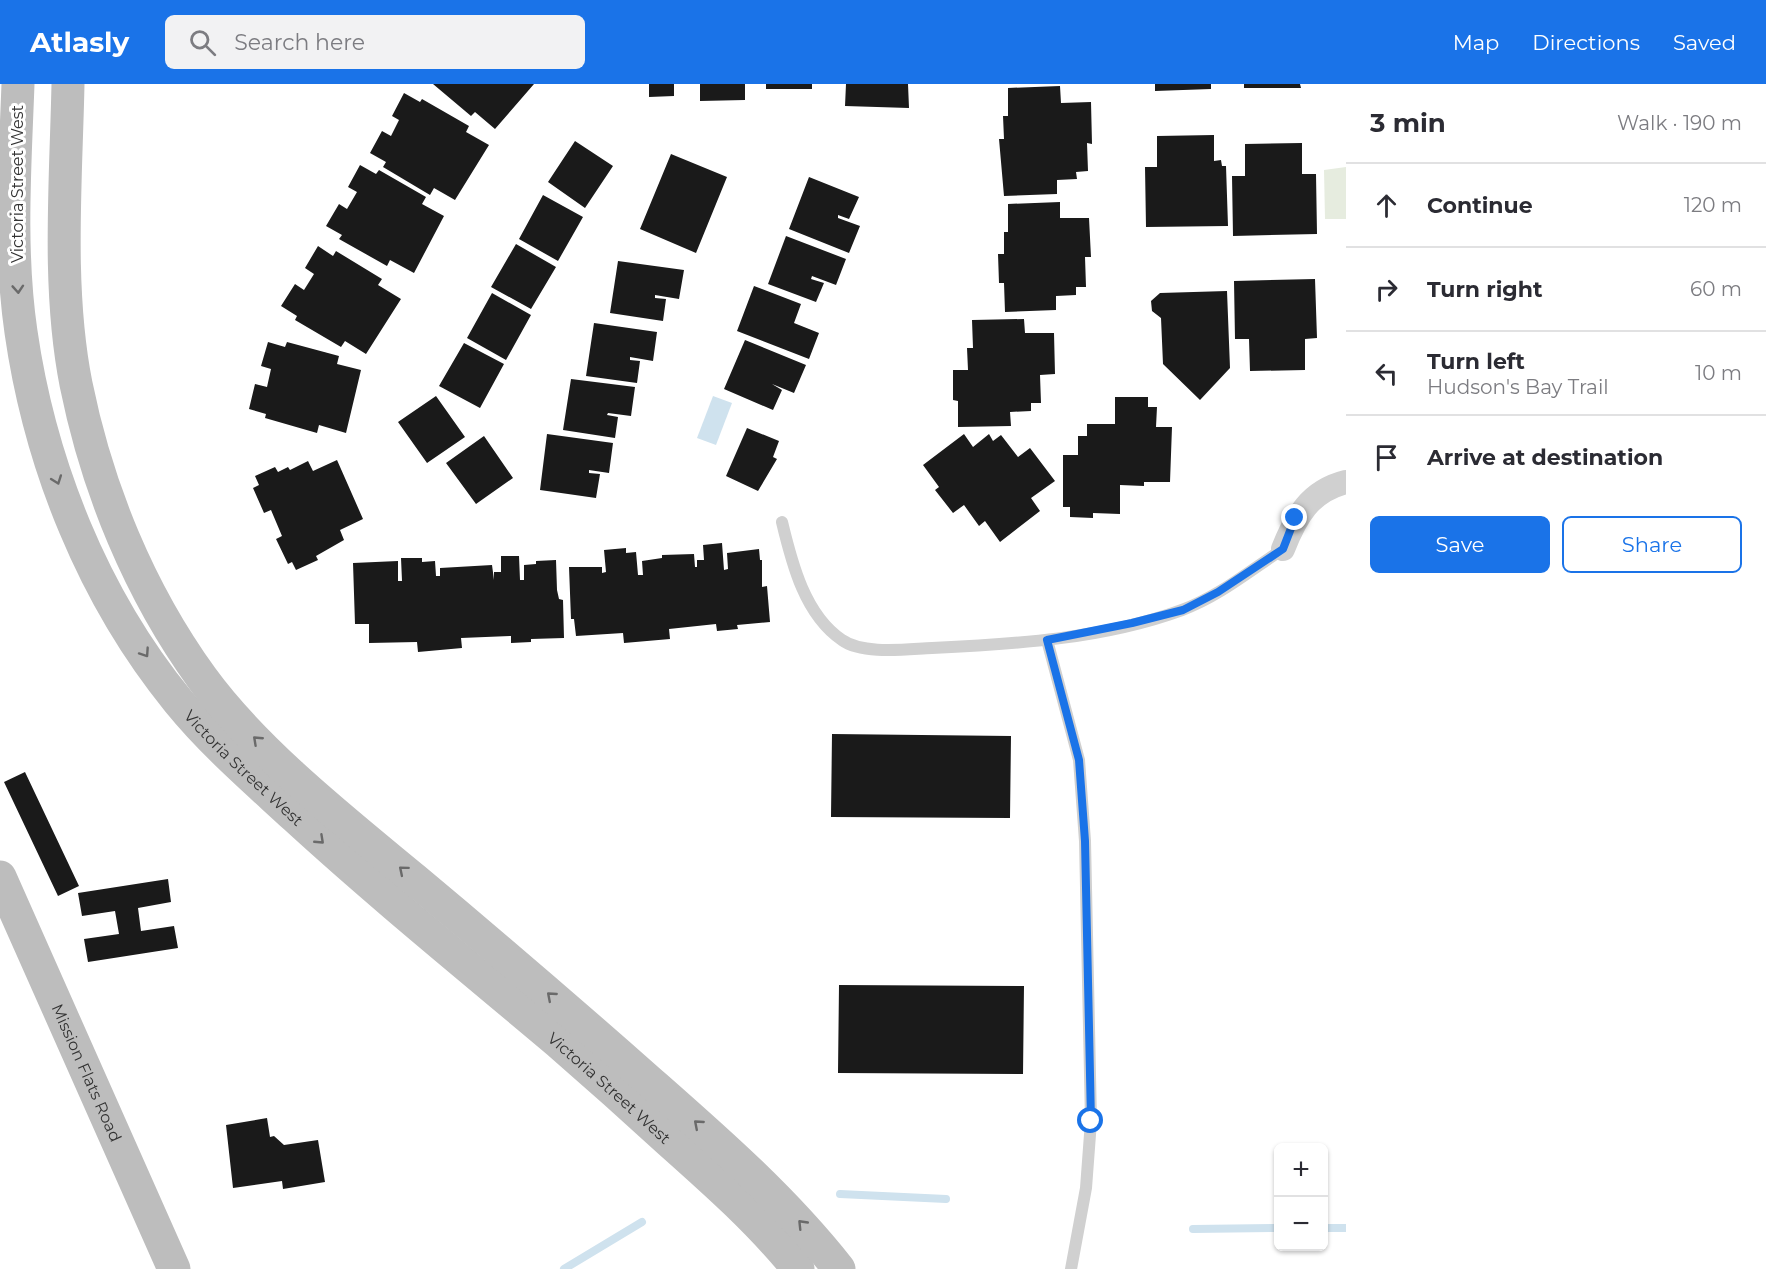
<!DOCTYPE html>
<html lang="en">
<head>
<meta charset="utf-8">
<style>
  body { margin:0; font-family:Montserrat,sans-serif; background:#f2f2f3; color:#2b2b33 }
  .controls { position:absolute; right:18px; bottom:18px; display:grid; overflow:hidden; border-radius:9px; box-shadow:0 2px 4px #0004 }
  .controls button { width:54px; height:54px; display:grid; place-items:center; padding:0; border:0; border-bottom:2px solid #e1e1e2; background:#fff; color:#2b2b33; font:30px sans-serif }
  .stop { position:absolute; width:18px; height:18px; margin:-14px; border:4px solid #1a73e8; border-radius:50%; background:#fff }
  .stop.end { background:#1a73e8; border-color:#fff; box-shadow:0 2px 6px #0008 }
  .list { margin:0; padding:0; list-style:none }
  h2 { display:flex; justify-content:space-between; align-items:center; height:78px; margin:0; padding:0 24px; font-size:26px }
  h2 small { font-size:20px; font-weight:400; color:#7c7c81 }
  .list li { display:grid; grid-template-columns:39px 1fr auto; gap:18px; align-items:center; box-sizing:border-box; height:84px; padding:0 24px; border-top:2px solid #e1e1e2 }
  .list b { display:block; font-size:22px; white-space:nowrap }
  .list p { margin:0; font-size:20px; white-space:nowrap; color:#7c7c81 }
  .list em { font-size:20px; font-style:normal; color:#7c7c81 }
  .actions { display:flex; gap:12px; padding:18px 24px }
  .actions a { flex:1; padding:14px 0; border:2px solid #1a73e8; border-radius:9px; text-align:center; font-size:21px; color:#1a73e8 }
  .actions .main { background:#1a73e8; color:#fff }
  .icon { flex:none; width:33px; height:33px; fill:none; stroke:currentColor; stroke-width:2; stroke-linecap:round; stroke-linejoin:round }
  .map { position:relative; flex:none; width:1346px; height:1185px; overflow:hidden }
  header { display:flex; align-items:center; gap:36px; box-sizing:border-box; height:84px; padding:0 30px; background:#1a73e8; color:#fff }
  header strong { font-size:28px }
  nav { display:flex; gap:33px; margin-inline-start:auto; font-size:21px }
  .search { width:420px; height:54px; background:#f2f2f3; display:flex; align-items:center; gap:15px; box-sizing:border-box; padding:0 21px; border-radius:9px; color:#7c7c81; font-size:22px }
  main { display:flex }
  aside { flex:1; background:#fff }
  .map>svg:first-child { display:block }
  .green { fill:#e6ecdf }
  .water { fill:#cfe2ee }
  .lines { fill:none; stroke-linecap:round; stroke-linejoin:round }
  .stream { stroke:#cfe2ee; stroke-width:8 }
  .building { fill:#1a1a1a }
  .lane { stroke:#d0d0d0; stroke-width:12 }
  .street { stroke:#d0d0d0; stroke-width:24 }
  .secondary { stroke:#bdbdbd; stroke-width:33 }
  .oneway { stroke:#6a6a6a }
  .route { stroke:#1a73e8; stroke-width:8 }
  .labels { text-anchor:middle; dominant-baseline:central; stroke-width:6; stroke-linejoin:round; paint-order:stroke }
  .street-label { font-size:16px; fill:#333; stroke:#fff }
</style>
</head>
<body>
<header>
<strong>Atlasly</strong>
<div class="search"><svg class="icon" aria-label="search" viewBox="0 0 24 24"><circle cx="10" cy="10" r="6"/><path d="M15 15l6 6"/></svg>Search here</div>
<nav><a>Map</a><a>Directions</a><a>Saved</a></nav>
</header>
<main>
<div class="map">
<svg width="1346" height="1185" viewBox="0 0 1346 1185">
  <rect width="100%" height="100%" fill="#fff"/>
  <path class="green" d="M1346 83V135H1325L1324 86Z"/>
  <path class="water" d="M713 312 732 319 716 361 697 354Z"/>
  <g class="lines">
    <path class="stream" d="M840 1110 946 1115
      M1324 1144H1346
      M1193 1145 1278 1144
      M564 1185 642 1138"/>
  </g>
  <path class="building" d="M433 0H534L495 45 475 28 471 32Z
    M649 0H674V12L649 13Z
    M700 0H745V16L700 17Z
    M766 0H812V5H766Z
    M846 0H908L909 24 845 22Z
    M1155 0H1211V5L1155 7Z
    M1244 0H1300L1301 4H1244Z
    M1060 2 1061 19 1091 18 1092 60 1087 59 1088 87 1076 88 1077 95 1057 96V110L1004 112 999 55H1004L1003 32H1008V4Z
    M404 9 420 18 422 15 469 42 466 48 489 61 455 116 434 104 430 111 383 83 386 78 370 69 382 47 391 52 399 36 392 32Z
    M1214 51V77L1221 76 1222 82H1226L1228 142 1146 143 1145 83H1157V52Z
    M575 57 613 82 585 124 548 98Z
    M1302 59V90H1316L1317 150 1233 152 1232 92H1245V60Z
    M671 70 727 93 696 169 640 145Z
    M360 81 376 90 379 86 426 113 422 120 444 132 414 189 390 176 387 182 339 155 342 151 326 142 339 120 347 125 357 108 348 103Z
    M809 93 859 113 849 135 838 131V134L860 142 849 169 789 145Z
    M543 111 583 133 558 177 519 155Z
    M1060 118V134H1089L1091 173H1085L1086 203H1076V211L1056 212V226L1005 228 1004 199H999L998 170H1004V148H1008V120Z
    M786 152 846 175 836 201 812 192 811 195 824 199 816 218 768 200Z
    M516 160 556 183 531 225 491 203Z
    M318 162 333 172 336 167 382 195 378 201 401 215 366 270 345 257 341 263 295 236 297 232 281 222 295 200 304 206 314 190 305 184Z
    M618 177 684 186 679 215 655 211V214L666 215 663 237 610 229Z
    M1315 195 1317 254 1305 255V286L1250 287 1249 255H1235L1234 197Z
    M754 202 801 220 794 239 819 249 809 275 737 247Z
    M1227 207 1230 284 1200 316 1163 280 1161 234 1152 227 1151 217 1160 209Z
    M492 209 531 231 506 276 467 254Z
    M1024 235 1025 249H1054L1055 290 1040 291 1041 319H1031V327L1010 328 1011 342 958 343V317L953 316V286H968L967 264H973L972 236Z
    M594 239 657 248 653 277 630 273V276L640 277 637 299 586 292Z
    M745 256 806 281 794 309 772 300 782 306 773 326 724 305Z
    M268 258 285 263 287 258 339 272 337 280 361 286 346 349 319 341 317 349 265 334 266 330 249 325 255 300 267 303 271 285 261 282Z
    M464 259 504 280 480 324 439 302Z
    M571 295 635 303 631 332 608 329 607 331 618 333 615 354 563 346Z
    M436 312 465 353 427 379 398 338Z
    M1115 313H1148V323H1157L1156 343H1172L1170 398H1144V402L1120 401V430L1093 429V434L1070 433V423H1063V371H1078V352H1087V340H1115Z
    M747 344 779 357 773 373 777 375 758 407 726 392Z
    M547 350 613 359 609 389 589 386V389L600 390 596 414 540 406Z
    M964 350 973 363 989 350 993 357 1001 351 1018 373 1030 364 1055 397 1031 414 1040 427 1000 458 985 437 979 442 964 421 953 429 935 406 939 403 923 381Z
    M484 352 513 394 476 420 446 379Z
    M337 376 363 435 340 446 344 456 316 472 318 476 296 486 292 478 288 480 276 455 282 452 271 426 264 429 253 404 259 401 255 392 275 383 278 388 288 383 290 386 308 377 313 387Z
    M722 459 724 486 728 485 727 469 759 465 760 476H762V503L767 502 770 538 737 541 738 545 717 547 716 540 669 545 670 555 624 559 623 549 576 552 574 535H571L569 483H602V489L606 488 604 466 626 464V469L636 468 638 491H643L642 477 662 474V471L694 470 695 483H697V476H704L703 461Z
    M501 472H519L520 496H524V481L536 480V477L556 476 557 506 559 515 563 516 564 554 531 555V558L511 559V552L461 554 462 564 418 568 417 558 369 559V540H355L353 479 398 477V497H402L401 474H422V478L435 477 436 492H440V484L492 481 494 496V488H501Z
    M832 650 1011 652 1010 734 831 733Z
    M25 688 79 802 58 812 4 698Z
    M168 795 171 818 138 824 141 847 174 842 178 864 88 878 84 855 119 850 115 827 82 832 78 809Z
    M839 901 1024 902 1023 990 838 989Z
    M267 1034 270 1053 274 1052 284 1061 318 1056 325 1098 283 1105 282 1097 233 1104 226 1041Z"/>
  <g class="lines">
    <path class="lane" d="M782 438C792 480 805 531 842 556 863 571 907 565 932 564 1015 560 1103 555 1182 526 1218 513 1251 486 1283 465
      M1047 556 1079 676 1085 757 1091 1037 1086 1104 1071 1185"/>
    <path class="street" d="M1283 465C1296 432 1310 407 1346 398"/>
    <g class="secondary">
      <path id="s1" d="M18 0C15 82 9 166 21 248 40 380 93 513 178 617 213 660 255 696 295 733 380 811 470 884 558 958 596 991 633 1024 670 1058 715 1098 760 1138 798 1185"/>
      <path d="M68 0C66 97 57 204 76 300 97 404 139 507 202 594 255 667 344 737 414 795 493 861 571 928 648 996 715 1055 783 1114 839 1185"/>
      <path id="s2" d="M0 793 174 1185"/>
    </g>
  </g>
  <defs><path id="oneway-chevron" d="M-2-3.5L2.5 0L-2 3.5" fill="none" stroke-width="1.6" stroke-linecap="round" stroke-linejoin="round" transform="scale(1.5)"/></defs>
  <g class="oneway">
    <use href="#oneway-chevron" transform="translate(18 205) rotate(86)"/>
    <use href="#oneway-chevron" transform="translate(57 396) rotate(70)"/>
    <use href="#oneway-chevron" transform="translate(145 569) rotate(56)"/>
    <use href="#oneway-chevron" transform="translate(257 656) rotate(-137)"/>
    <use href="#oneway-chevron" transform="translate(320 756) rotate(43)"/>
    <use href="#oneway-chevron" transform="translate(403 786) rotate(-140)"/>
    <use href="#oneway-chevron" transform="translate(551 912) rotate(-139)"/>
    <use href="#oneway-chevron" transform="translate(698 1040) rotate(-139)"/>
    <use href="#oneway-chevron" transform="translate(802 1140) rotate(-134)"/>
  </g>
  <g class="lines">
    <path class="route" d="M1091 1037 1085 757 1079 676 1047 556 1132 539 1183 526 1218 508 1283 465 1295 434"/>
  </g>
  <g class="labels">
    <g class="street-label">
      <text transform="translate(17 100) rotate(-90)">Victoria Street West</text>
      <text stroke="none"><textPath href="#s1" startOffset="748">Victoria Street West</textPath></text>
      <text stroke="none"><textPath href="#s2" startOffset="214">Mission Flats Road</textPath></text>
      <text stroke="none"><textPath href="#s1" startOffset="1234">Victoria Street West</textPath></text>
    </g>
  </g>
</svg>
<div class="controls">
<button>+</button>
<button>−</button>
</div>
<div class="stop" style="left:1091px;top:1037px"></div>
<div class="stop end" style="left:1295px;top:434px"></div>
</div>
<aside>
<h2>3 min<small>Walk · 190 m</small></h2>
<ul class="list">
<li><svg class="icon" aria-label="ahead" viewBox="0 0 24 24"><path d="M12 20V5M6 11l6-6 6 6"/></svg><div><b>Continue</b></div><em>120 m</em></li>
<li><svg class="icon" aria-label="right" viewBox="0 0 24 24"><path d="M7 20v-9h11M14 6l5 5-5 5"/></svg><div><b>Turn right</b></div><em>60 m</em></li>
<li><svg class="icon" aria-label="left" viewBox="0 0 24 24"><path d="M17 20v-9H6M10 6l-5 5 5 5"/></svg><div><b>Turn left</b><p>Hudson's Bay Trail</p></div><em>10 m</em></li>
<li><svg class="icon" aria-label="arrive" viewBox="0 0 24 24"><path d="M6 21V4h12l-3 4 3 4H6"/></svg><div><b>Arrive at destination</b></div></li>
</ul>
<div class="actions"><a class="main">Save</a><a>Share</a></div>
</aside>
</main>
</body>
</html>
